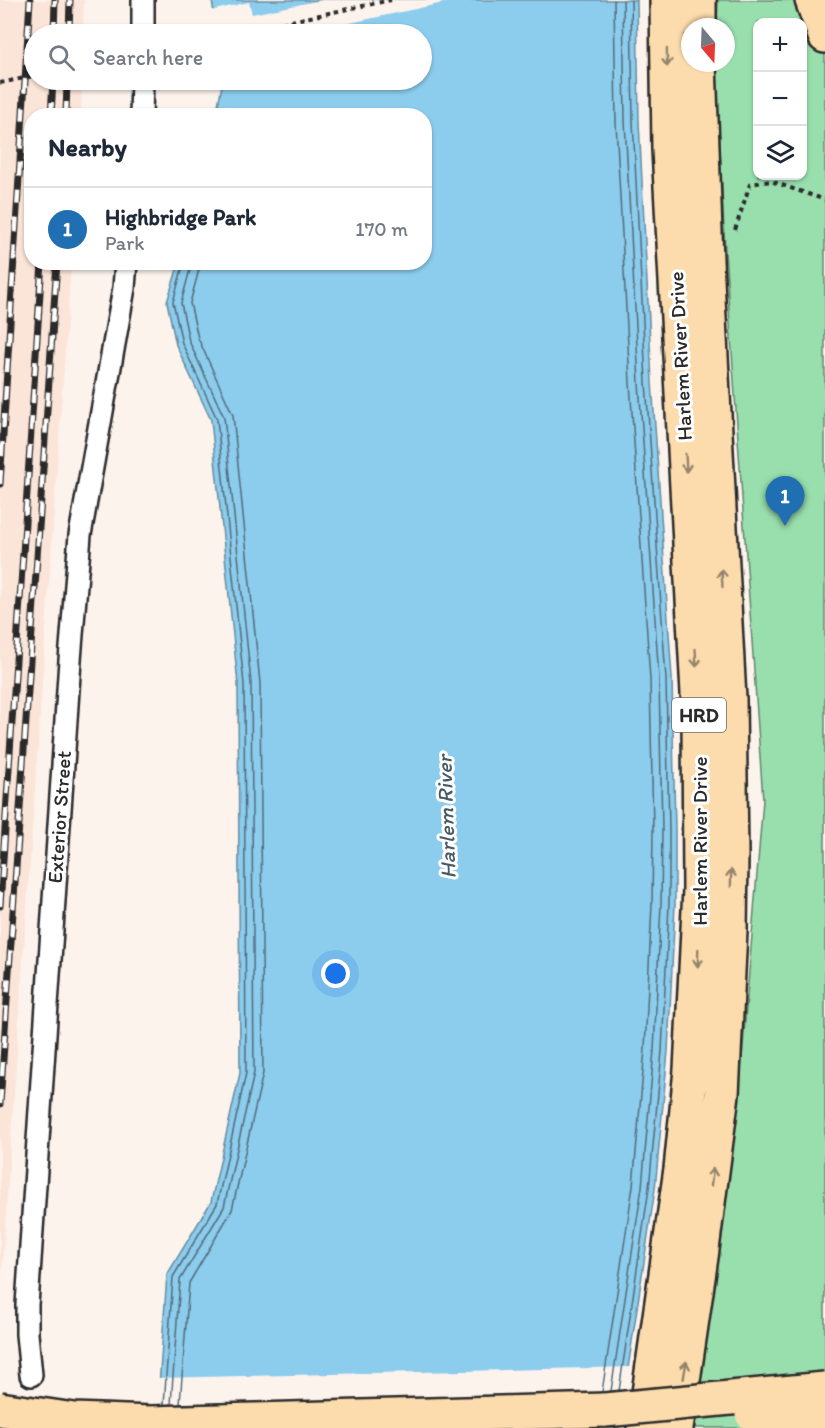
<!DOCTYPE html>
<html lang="en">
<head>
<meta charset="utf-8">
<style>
  body { margin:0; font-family:Itim,sans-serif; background:#f2f2f3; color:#1f2937 }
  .controls { position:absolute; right:18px; top:18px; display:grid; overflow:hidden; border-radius:12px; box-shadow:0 2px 4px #0004 }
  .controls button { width:54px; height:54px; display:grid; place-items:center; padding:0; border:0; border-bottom:2px solid #e0e1e3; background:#fff; color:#1f2937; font:30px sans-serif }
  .compass { position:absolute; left:681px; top:18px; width:54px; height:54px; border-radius:50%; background:#fff; box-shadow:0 2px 4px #0004; rotate:161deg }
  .you { position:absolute; left:336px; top:974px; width:21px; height:21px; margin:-15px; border:4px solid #fff; border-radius:50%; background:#1a73e8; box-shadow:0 0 0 9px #1a73e833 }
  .badge { display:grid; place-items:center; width:39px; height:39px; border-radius:50%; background:#1f6fb2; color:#fff; font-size:20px; font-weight:700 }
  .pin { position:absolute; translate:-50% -50px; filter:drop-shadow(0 2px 3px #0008) }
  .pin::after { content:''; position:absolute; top:32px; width:21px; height:18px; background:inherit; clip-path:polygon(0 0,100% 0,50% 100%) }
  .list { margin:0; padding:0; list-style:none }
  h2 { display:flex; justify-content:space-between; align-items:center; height:78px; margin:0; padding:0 24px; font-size:26px }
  h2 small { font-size:20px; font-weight:400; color:#747a83 }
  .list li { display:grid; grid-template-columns:39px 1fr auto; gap:18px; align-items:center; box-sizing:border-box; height:84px; padding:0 24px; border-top:2px solid #e0e1e3 }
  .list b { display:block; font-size:22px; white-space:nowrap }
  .list p { margin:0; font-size:20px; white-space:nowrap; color:#747a83 }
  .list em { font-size:20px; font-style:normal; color:#747a83 }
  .icon { flex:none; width:33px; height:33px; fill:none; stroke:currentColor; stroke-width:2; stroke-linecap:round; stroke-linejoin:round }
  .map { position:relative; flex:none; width:825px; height:1428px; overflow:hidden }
  .search { position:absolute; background:#fff; box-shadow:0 2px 4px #0004; left:24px; top:24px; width:408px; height:66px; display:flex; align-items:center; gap:15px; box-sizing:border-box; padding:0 21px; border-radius:33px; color:#747a83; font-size:22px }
  .panel { position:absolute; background:#fff; box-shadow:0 2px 4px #0004; left:24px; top:108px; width:408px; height:162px; border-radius:24px }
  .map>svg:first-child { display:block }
  .built { fill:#fbe4d8 }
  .green { fill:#98dfad; stroke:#62856c; stroke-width:1.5; fill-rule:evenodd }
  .water { fill:#8ccced; stroke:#658c9f; stroke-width:1.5 }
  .pier { fill:#fdf3ed }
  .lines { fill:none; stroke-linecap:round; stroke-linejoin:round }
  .shore { stroke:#526b79; stroke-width:1.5 }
  .minor-casing { stroke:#2b2b2b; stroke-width:26 }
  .motorway-casing { stroke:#2b2b2b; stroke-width:38 }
  .path { stroke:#2b2b2b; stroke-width:4; stroke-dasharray:4.5 4.5; stroke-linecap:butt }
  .minor { stroke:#fff; stroke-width:21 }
  .motorway { stroke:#fcdcac; stroke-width:33 }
  .rail-casing { stroke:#2b2b2b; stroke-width:7 }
  .rail { stroke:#fff; stroke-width:4.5; stroke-dasharray:14; stroke-linecap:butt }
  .motorway-bridge-casing { stroke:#2b2b2b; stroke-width:38; stroke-linecap:butt }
  .path-bridge { stroke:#2b2b2b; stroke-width:4; stroke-dasharray:4.5 4.5; stroke-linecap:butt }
  .motorway-bridge { stroke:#fcdcac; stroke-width:33 }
  .oneway { stroke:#94846c }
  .labels { text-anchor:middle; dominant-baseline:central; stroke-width:6; stroke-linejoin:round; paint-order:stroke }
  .shield { fill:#fff; stroke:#6b6b6b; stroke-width:1.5 }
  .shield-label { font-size:20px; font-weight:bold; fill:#2b2b2b }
  .street-label { font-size:21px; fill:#2b2b2b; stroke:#fff }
  .water-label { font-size:22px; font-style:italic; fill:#485b65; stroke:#fff }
</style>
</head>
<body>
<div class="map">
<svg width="825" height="1428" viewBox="0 0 825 1428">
  <rect width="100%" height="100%" fill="#fdf3ed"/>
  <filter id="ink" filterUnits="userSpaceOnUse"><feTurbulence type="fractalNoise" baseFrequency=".0167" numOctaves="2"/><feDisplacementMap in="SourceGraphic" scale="12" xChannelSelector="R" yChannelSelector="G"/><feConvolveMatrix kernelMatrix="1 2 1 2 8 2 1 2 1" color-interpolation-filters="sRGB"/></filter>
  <g filter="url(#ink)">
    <path class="built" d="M0 0H84L83 34H34V80H82L81 115 32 116V262L71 263 0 1298Z"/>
    <path class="green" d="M718 0H825V1428H695L739 1095 763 800 725 251 716 65V63H726V27H717ZM758 22H802V176H758Z"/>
    <path class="water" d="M212 0H637L639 121 652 382 672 678 675 830V905L668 1051 655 1189 619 1428H156L167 1275 211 1202 240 1073 238 684 211 420 176 345 167 302 179 263 424 262V116L216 115 223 80H422V34H217Z"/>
    <path class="pier" d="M322 0H457L299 34H214L210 11 249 2 252 14Z
      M632 1367 622 1428H153L157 1378Z"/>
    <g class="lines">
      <path class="shore" d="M611 1391 642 1187 654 1050 661 904 662 830 659 679 639 383 625 121 623 0
        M619 1391 649 1188 662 1051 669 904V830L666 679 646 382 633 121 631 0
        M602 1392 633 1186 645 1049 652 904 653 830 650 679 630 383 616 122 614 0
        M171 1404 180 1280 224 1207 254 1073 251 683 224 417 189 341 181 303 192 262
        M180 1404 189 1283 232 1210 263 1073 260 683 233 415 198 338 190 303 201 262
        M164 1405 173 1277 217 1204 246 1073 244 684 217 419 182 343 173 302 184 262"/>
      <g class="minor-casing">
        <path id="minor" d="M143 34V0
          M141 116 142 80
          M31 1375 27 1334V1305L70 660 80 535 124 288 126 262"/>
      </g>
      <g class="motorway-casing">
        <path id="motorway" d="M812 0 825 36
          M699 27V0
          M151 1423 605 1410
          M644 1428 681 1169 691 1070 700 889 699 712 669 149 667 0
          M676 1428 701 1257 722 1094 730 931 731 855 729 699 706 261 699 63"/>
      </g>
      <path class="path" d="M229 34 391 0
        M735 230 750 184 771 181 825 200"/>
      <use href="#minor" class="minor"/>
      <use href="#motorway" class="motorway"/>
      <g class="rail-casing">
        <path id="rail" d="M54 34 55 0
          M69 34 70 0
          M51 116 53 80
          M66 116 67 80
          M0 484 30 0
          M0 906 42 262
          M0 1104 57 262"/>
      </g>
      <use href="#rail" class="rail"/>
      <g class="motorway-bridge-casing">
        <path id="motorway-bridge" d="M0 1409 74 1420 151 1423
          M605 1410 825 1389
          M752 1414 825 1416"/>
      </g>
      <path class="path-bridge" d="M0 83 34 76"/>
      <use href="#motorway-bridge" class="motorway-bridge"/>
    </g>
    <defs><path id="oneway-shaft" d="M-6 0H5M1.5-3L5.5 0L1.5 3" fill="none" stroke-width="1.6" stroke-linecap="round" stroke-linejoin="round" transform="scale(1.5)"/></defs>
    <g class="oneway">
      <use href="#oneway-shaft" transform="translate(667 58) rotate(89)"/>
      <use href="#oneway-shaft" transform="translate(686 463) rotate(87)"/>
      <use href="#oneway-shaft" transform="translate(722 578) rotate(-93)"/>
      <use href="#oneway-shaft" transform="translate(696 658) rotate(87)"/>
      <use href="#oneway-shaft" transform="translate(731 878) rotate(-89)"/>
      <use href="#oneway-shaft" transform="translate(698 958) rotate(92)"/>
      <use href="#oneway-shaft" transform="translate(712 1177) rotate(-83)"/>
      <use href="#oneway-shaft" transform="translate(685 1370) rotate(-81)"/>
    </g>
  </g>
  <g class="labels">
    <rect class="shield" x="672" y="698" width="54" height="34" rx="4.5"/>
    <g class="shield-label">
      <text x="699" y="715">HRD</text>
    </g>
    <g class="street-label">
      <text transform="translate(680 356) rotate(-93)">Harlem River Drive</text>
      <text transform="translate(59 817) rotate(-86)">Exterior Street</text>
      <text transform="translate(699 841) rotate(-90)">Harlem River Drive</text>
    </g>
    <g class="water-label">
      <text transform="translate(446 817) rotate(-92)">Harlem River</text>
    </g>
  </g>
</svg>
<div class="controls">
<button>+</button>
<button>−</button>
<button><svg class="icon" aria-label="layers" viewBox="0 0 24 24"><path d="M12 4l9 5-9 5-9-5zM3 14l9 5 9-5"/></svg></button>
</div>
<svg class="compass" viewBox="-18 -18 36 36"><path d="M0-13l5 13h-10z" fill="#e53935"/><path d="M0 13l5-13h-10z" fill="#747a83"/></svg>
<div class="you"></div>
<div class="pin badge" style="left:785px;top:526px">1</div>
<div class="search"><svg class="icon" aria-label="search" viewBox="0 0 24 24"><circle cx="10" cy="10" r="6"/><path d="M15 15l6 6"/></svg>Search here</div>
<section class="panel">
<h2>Nearby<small></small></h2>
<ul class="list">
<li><span class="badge">1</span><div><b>Highbridge Park</b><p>Park</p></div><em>170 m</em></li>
</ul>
</section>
</div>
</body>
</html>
